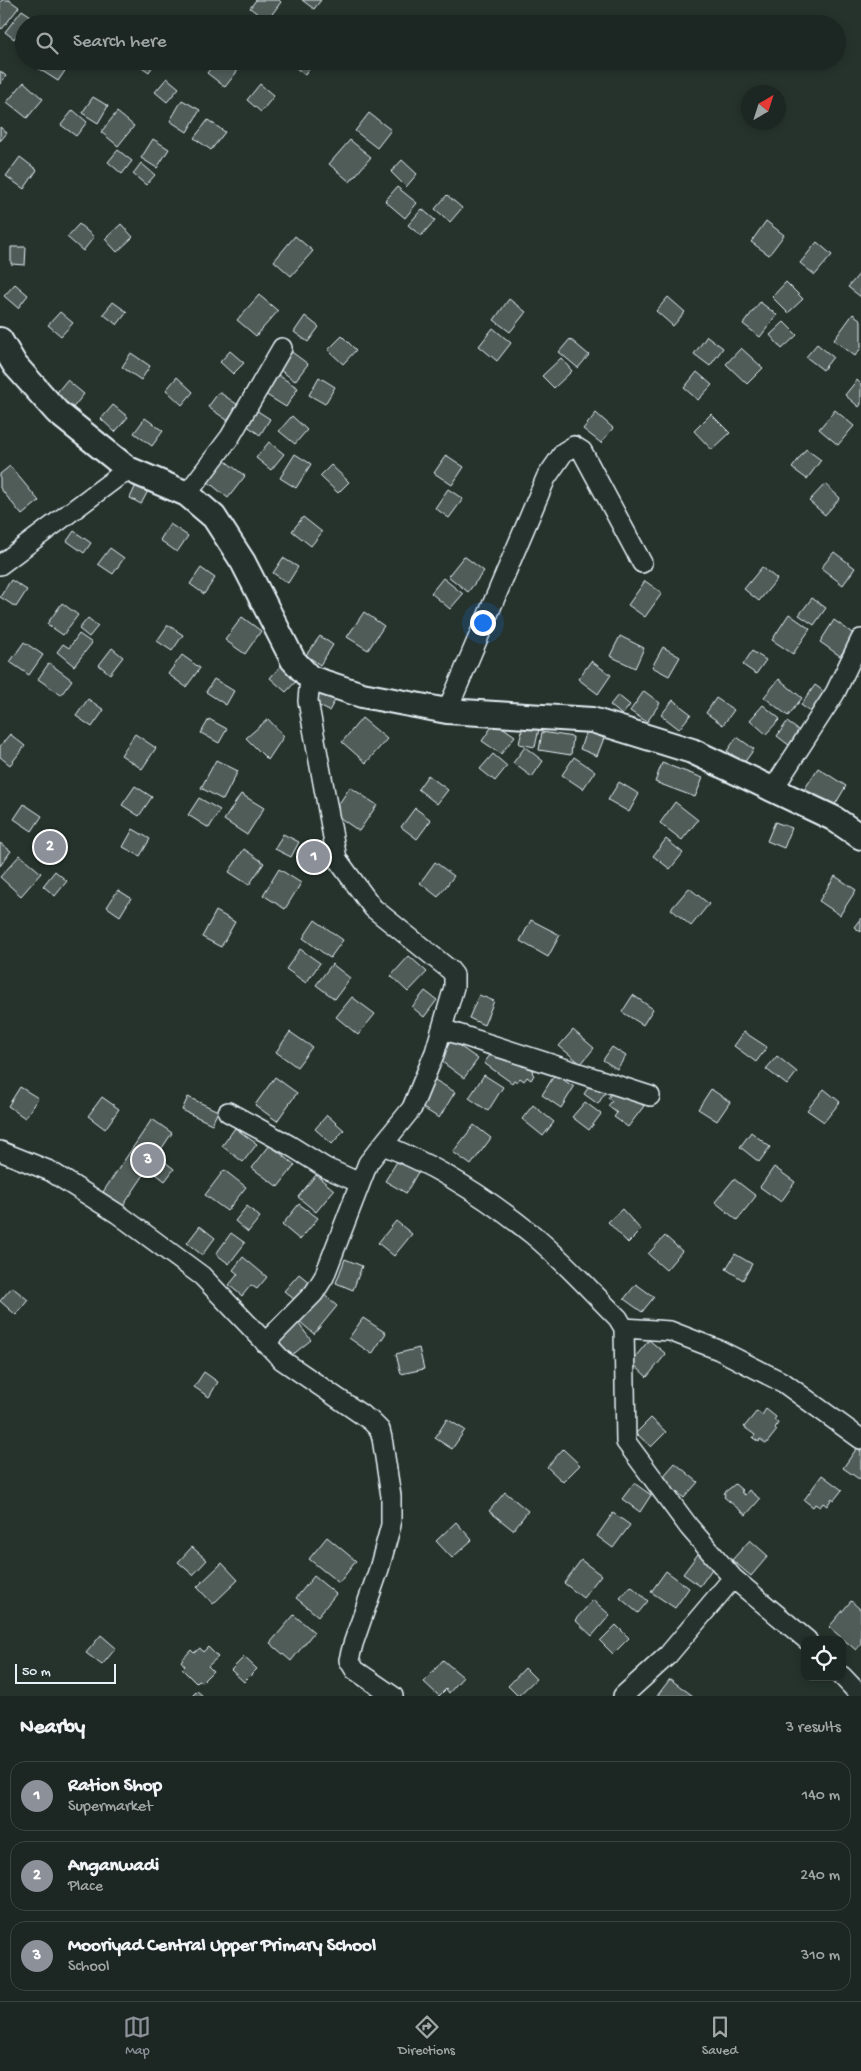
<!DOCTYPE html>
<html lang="en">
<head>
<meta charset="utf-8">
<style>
  body { margin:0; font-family:"Gochi Hand",sans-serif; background:#252e2a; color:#f1f3f6 }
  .controls { position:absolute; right:15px; bottom:15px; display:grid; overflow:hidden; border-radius:10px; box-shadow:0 2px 8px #0003 }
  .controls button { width:45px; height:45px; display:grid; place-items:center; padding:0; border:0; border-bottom:1px solid #3a4340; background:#1c2622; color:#f1f3f6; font:25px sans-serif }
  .compass { position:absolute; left:741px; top:85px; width:45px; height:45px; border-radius:50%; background:#1c2622; box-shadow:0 2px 8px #0003; rotate:39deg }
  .scale { position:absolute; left:15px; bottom:12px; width:101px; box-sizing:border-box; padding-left:5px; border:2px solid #e8f1f8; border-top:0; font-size:14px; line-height:18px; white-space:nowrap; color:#e8f1f8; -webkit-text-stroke:4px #26332d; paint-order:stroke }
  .you { position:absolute; left:482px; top:622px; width:18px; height:18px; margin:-12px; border:4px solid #fff; border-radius:50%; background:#1a73e8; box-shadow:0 0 0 8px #1a73e833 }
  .badge { display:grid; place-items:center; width:32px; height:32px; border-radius:50%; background:#8c9099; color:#fff; font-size:16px; font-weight:700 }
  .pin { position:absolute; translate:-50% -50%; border:2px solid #fff; box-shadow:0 1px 5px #0006 }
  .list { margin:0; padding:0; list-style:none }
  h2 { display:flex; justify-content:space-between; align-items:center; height:65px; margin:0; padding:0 20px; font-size:21px }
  h2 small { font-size:16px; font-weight:400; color:#a0a5a5 }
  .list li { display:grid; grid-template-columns:32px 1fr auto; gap:15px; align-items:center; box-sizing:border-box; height:70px; margin:0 10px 10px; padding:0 10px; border:1px solid #3a4340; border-radius:15px }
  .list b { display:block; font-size:19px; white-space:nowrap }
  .list p { margin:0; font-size:16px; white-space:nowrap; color:#a0a5a5 }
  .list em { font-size:16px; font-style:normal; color:#a0a5a5 }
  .icon { flex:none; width:28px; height:28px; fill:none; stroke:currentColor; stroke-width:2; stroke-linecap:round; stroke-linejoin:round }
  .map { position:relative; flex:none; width:861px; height:1696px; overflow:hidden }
  .search { position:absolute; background:#1c2622; box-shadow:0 2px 8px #0003; left:15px; right:15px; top:15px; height:55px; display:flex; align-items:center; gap:12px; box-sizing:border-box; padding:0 18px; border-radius:28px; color:#a0a5a5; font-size:19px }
  .sheet { height:305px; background:#1c2622 }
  nav { display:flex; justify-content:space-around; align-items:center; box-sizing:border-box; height:70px; border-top:1px solid #3a4340; background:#1c2622; font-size:14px; color:#a0a5a5 }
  nav a { display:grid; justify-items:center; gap:2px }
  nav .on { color:#8c9099 }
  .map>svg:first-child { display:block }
  .building { fill:#505c59; stroke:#e8f1f8 }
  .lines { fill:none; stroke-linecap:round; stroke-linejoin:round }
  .minor-casing { stroke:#e8f1f8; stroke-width:22 }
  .major-casing { stroke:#e8f1f8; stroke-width:28 }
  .minor { stroke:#26332d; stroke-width:19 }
  .major { stroke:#26332d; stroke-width:24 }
</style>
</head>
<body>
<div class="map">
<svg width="861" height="1696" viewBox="0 0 861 1696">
  <rect width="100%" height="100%" fill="#26332d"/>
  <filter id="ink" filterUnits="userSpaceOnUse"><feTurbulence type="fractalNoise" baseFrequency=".02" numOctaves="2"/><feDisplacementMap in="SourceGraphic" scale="10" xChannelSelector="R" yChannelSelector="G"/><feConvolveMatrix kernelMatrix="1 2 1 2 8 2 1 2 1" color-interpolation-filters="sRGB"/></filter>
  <g filter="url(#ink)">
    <path class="building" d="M2 0H9L19 7 2 29 0 27V2Z
      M256 0H279L281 2 267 21 250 8Z
      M302 0H321L314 9Z
      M22 10 31 16 24 24 14 39 5 32Z
      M44 61H70L71 62 58 81 39 69Z
      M133 61H156L149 72Z
      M216 61H230L239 69 225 87 207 73Z
      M292 61H315L305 75 290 63Z
      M0 71 6 76 0 84Z
      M167 78 179 88 167 102 155 92Z
      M24 82 43 99 27 118 7 102Z
      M260 84 274 96 261 112 247 100Z
      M93 97 108 106 98 123 82 113Z
      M182 100 200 110 187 132 170 121Z
      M73 110 87 122 76 136 61 125Z
      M117 112 134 126 118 146 101 132Z
      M369 113 391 130 377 148 355 131Z
      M208 120 225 132 211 150 194 138Z
      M0 127 7 133 0 141Z
      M153 139 169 149 157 168 141 158Z
      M350 140 371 157 350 182 329 164Z
      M118 150 132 161 122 174 108 162Z
      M20 157 37 170 24 189 6 176Z
      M402 160 417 174 406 187 391 172Z
      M141 163 155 175 146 185 133 174Z
      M397 187 417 203 405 218 385 201Z
      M447 195 462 208 450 222 435 209Z
      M422 209 435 220 421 236 408 225Z
      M766 221 784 235 769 255 751 242Z
      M79 224 94 237 83 251 67 237Z
      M121 224 133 237 117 252 105 239Z
      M295 236 313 251 291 276 274 261Z
      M817 242 832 255 815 275 800 263Z
      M11 247H26L25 265 11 264Z
      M861 272V297L848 287Z
      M786 282 803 299 788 313 772 297Z
      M15 284 28 295 18 308 4 296Z
      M259 295 278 311 256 336 237 320Z
      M668 297 685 312 673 326 656 311Z
      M509 299 526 312 510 332 494 320Z
      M113 302 127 312 117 325 103 314Z
      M760 302 777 315 760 337 743 324Z
      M60 312 73 323 61 336 48 325Z
      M853 314 861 320V348L855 356 834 340Z
      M305 316 319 327 308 342 294 332Z
      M784 322 797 335 782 349 770 335Z
      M493 328 511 343 497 361 479 346Z
      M342 336 356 350 343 364 328 350Z
      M707 336 723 348 710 366 694 354Z
      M570 339 589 355 578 368 559 352Z
      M817 344 833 357 823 370 806 357Z
      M741 348 763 368 747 384 726 364Z
      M289 350 308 364 295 381 276 367Z
      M230 351 244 363 233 374 220 362Z
      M131 353 150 366 141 380 122 367Z
      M561 358 572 371 554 388 542 376Z
      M272 371 298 388 286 407 260 391Z
      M697 372 712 385 698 400 684 388Z
      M177 377 193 392 182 405 166 390Z
      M319 377 335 387 325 404 309 395Z
      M67 380 84 394 71 410 54 396Z
      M857 380 861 384V404L859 407 845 395Z
      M219 392 238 405 227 420 208 407Z
      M113 405 128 417 115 432 101 419Z
      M256 410 270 419 260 435 246 425Z
      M835 410 854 426 838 445 819 429Z
      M596 413 613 428 601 443 583 429Z
      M711 414 730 433 712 450 694 431Z
      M292 416 307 430 295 444 279 431Z
      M145 418 163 431 152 446 134 433Z
      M269 442 284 454 271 470 256 458Z
      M806 449 821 460 807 479 792 468Z
      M295 454 311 464 296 488 280 478Z
      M446 455 464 467 452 485 434 473Z
      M224 460 245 476 228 498 207 481Z
      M331 465 349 482 338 493 320 476Z
      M10 466 39 501 22 515 0 488V474Z
      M825 484 840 498 825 515 809 501Z
      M136 485 148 491 141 504 130 498Z
      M448 489 463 499 449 518 435 508Z
      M303 517 322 532 311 546 292 531Z
      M170 524 188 536 177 552 160 540Z
      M74 531 91 543 84 553 67 541Z
      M110 548 124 558 113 574 98 564Z
      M834 552 855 568 843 585 821 568Z
      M464 556 484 571 468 592 448 576Z
      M283 558 298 567 288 583 273 573Z
      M762 567 777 579 759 601 744 589Z
      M201 568 215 578 204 594 190 584Z
      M443 578 463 594 450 609 431 593Z
      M11 580 27 590 16 607 0 597Z
      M645 581 662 593 645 617 628 605Z
      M812 598 826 608 814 625 799 615Z
      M62 603 78 615 63 635 47 624Z
      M364 612 384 626 368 650 347 637Z
      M789 614 810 629 793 654 772 640Z
      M242 617 261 631 245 654 225 640Z
      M88 618 98 626 89 637 79 629Z
      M834 620 855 635 840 656 820 642Z
      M168 625 183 635 172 651 157 641Z
      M79 634 92 643 74 666 57 652 63 644 69 648Z
      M320 636 333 645 320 665 306 655Z
      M620 636 644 648 635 668 610 656Z
      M24 642 43 655 29 675 10 662Z
      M663 647 680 657 669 676 652 667Z
      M112 648 123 657 110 674 99 665Z
      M752 651 766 660 756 674 743 665Z
      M182 655 200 668 186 687 168 674Z
      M591 661 611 675 598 694 578 679Z
      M49 663 72 680 61 695 38 679Z
      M282 664 298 679 286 692 270 678Z
      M214 679 234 691 226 705 206 692Z
      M779 679 802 698 788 716 764 697Z
      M815 685 830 696 816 716 801 705Z
      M320 687 337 697 329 711 312 702Z
      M644 691 660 703 647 722 630 711Z
      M618 695 630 705 622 715 610 705Z
      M716 698 734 710 723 725 706 713Z
      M88 699 104 710 92 727 76 716Z
      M673 700 691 714 679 729 661 715Z
      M763 705 780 719 766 734 750 720Z
      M362 718 387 739 366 763 342 742Z
      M209 719 227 729 219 743 201 733Z
      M268 719 284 736 268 760 246 738Z
      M495 722 515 736 501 754 482 741Z
      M787 722 801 732 790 746 777 736Z
      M523 725 539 729 535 747 519 744Z
      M586 731 604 738 597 756 580 749Z
      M542 732 573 737 571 755 539 750Z
      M10 734 25 746 10 765 0 757V746Z
      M135 734 156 748 142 769 121 755Z
      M737 737 754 749 744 763 727 751Z
      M525 747 543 761 532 777 513 763Z
      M493 754 507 766 495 781 480 769Z
      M574 757 595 771 583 789 562 775Z
      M216 760 238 771 223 800 201 788Z
      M662 763 703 778 695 797 655 782Z
      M818 768 846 786 833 808 804 790Z
      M428 775 448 790 437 804 418 789Z
      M619 782 639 794 629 812 608 800Z
      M135 786 152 797 139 816 122 805Z
      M350 787 377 805 359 831 333 813Z
      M241 794 264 808 247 835 224 820Z
      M199 798 220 810 209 828 188 815Z
      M675 802 698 820 682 840 660 823Z
      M24 804 42 816 32 831 14 819Z
      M415 808 431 820 417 839 401 827Z
      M775 822 792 828 784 848 767 841Z
      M133 829 150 839 140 856 123 847Z
      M46 833 64 848 53 861 36 846Z
      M283 834 299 842 291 857 275 849Z
      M666 839 683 853 670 869 653 856Z
      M0 843 11 851 0 866Z
      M320 846 325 863 308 867 304 850Z
      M244 849 264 863 249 885 229 872Z
      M20 855 41 873 21 896 0 877Z
      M435 862 454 876 438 897 420 883Z
      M279 869 301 883 285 909 263 895Z
      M55 871 67 881 55 896 43 886Z
      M835 876 856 890 840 915 819 901Z
      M689 888 709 904 691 926 671 909Z
      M118 890 131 898 120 916 107 907Z
      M216 911 235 922 221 947 202 937Z
      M861 918V932L854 927Z
      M315 920 343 940 330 958 303 938Z
      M531 920 560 935 548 957 520 941Z
      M300 949 320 963 306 983 286 969Z
      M409 956 427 972 408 992 391 976Z
      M332 964 350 978 335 999 316 985Z
      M425 991 437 1000 424 1017 412 1007Z
      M479 995 494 1001 484 1025 469 1018Z
      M633 995 653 1009 643 1025 622 1012Z
      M352 997 375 1014 358 1035 336 1017Z
      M573 1030 594 1048 581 1064 559 1046Z
      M290 1032 312 1047 297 1067 276 1052Z
      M744 1032 767 1047 756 1062 734 1046Z
      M451 1040 478 1059 464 1078 438 1059Z
      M612 1047 626 1056 617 1069 603 1060Z
      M500 1053 522 1061 520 1064 523 1067 524 1065 533 1071 532 1073 534 1075 531 1080 527 1077 524 1081 520 1078 517 1082 514 1080 512 1083 484 1063 491 1054 497 1058Z
      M777 1056 797 1072 787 1085 766 1069Z
      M555 1074 574 1087 561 1108 542 1095Z
      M484 1075 503 1087 488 1111 469 1098Z
      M275 1077 297 1093 277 1121 255 1105Z
      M430 1077 455 1092 439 1118 415 1103Z
      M592 1082 606 1091 598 1104 584 1094Z
      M20 1087 38 1098 25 1118 8 1106Z
      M711 1089 730 1102 717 1121 698 1109Z
      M824 1089 840 1102 824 1122 807 1110Z
      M614 1090 620 1091 634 1102 635 1100 644 1106 628 1127 614 1117 617 1113 608 1106 612 1101 608 1098Z
      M102 1097 119 1109 105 1129 88 1116Z
      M188 1097 218 1111 212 1124 182 1110Z
      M585 1102 601 1114 589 1130 572 1117Z
      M533 1105 554 1122 543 1136 522 1119Z
      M327 1115 344 1130 332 1144 315 1129Z
      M152 1119 172 1133 123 1206 103 1192Z
      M474 1125 491 1138 471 1165 453 1152Z
      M235 1128 257 1144 243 1162 222 1146Z
      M751 1132 770 1147 759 1162 740 1147Z
      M270 1145 295 1165 278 1187 252 1168Z
      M160 1158 174 1169 165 1181 151 1170Z
      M398 1160 418 1172 406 1193 385 1181Z
      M774 1167 795 1182 781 1202 760 1187Z
      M224 1170 246 1187 227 1211 205 1195Z
      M316 1175 334 1190 316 1212 298 1197Z
      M734 1179 756 1196 737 1220 715 1202Z
      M299 1204 318 1218 300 1240 282 1225Z
      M247 1206 260 1217 248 1232 235 1221Z
      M622 1209 641 1230 628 1243 608 1222Z
      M396 1221 412 1234 394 1256 378 1243Z
      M200 1226 215 1238 202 1255 187 1243Z
      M231 1233 245 1243 229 1264 216 1254Z
      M665 1236 682 1251 666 1270 648 1254Z
      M735 1254 752 1264 743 1280 726 1269Z
      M243 1257 267 1277 257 1289 251 1285 242 1296 229 1285 238 1274 233 1270Z
      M345 1259 362 1266 353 1290 336 1283Z
      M299 1274 310 1283 295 1300 284 1291Z
      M636 1284 654 1297 642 1312 624 1299Z
      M12 1287 28 1300 16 1315 0 1301Z
      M322 1293 337 1306 314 1334 299 1321Z
      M363 1318 386 1333 372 1354 349 1338Z
      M298 1323 311 1340 291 1356 277 1339Z
      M649 1340 666 1354 647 1377 631 1362Z
      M419 1348 424 1369 401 1374 396 1354Z
      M204 1372 218 1382 209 1397 194 1387Z
      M766 1409 776 1417 774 1420 778 1423 775 1428 777 1430 766 1444 760 1439 759 1442 753 1438 755 1435 744 1427 757 1411 762 1415Z
      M651 1418 666 1432 651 1447 636 1433Z
      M447 1419 465 1430 452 1449 435 1438Z
      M857 1448 861 1451V1476L859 1479 843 1468Z
      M563 1449 580 1465 563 1482 547 1467Z
      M675 1463 698 1482 684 1498 661 1479Z
      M822 1475 842 1490 834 1500 832 1498 827 1506 823 1503 820 1507 815 1504 813 1507 804 1500Z
      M634 1483 651 1495 640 1512 622 1499Z
      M735 1484 743 1491 741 1492 745 1495 749 1490 760 1499 746 1515 724 1497 725 1495 724 1493Z
      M505 1492 528 1511 513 1530 489 1511Z
      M613 1513 630 1525 613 1548 597 1536Z
      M456 1522 472 1540 452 1558 436 1541Z
      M327 1537 356 1561 339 1583 309 1559Z
      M750 1540 768 1556 751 1576 732 1560Z
      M192 1547 207 1560 193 1575 178 1562Z
      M701 1550 717 1562 700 1586 683 1574Z
      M581 1560 601 1575 583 1598 564 1583Z
      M222 1563 238 1580 213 1604 197 1587Z
      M666 1571 689 1588 675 1608 651 1592Z
      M314 1576 336 1594 318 1616 296 1598Z
      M631 1586 648 1601 638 1613 620 1598Z
      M593 1600 610 1615 592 1636 575 1620Z
      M851 1601 861 1610V1644L856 1650 829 1627Z
      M294 1615 314 1632 291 1661 270 1643Z
      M616 1625 629 1638 613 1654 600 1641Z
      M101 1635 116 1648 102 1665 86 1653Z
      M208 1647 218 1657 208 1666 213 1671 202 1682 199 1680 196 1683 182 1669 185 1666 181 1661 191 1650 194 1653 200 1648 203 1652Z
      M244 1657 257 1669 244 1682 231 1670Z
      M443 1660 463 1677 449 1693 446 1689 439 1696 424 1682Z
      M525 1668 536 1679 518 1696 508 1686Z
      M670 1679 693 1696H657Z
      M197 1691 203 1696H192Z"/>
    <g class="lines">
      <g class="minor-casing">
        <path id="minor" d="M187 494 230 437 282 348
          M0 565 128 469
          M447 711 546 478 564 452 574 446 582 451 642 563
          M773 789 835 693 861 639
          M442 1029 650 1096
          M228 1112 289 1145 326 1168 360 1183
          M383 1145C438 1166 487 1198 533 1235 563 1260 590 1290 618 1318L624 1328 626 1442 689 1527 733 1578 668 1655 623 1696
          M0 1151 50 1171 118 1214 202 1276 282 1360 371 1421 380 1430 382 1438 391 1496V1525L379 1569 353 1644 349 1660 355 1670 393 1696
          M624 1328 670 1331 719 1350 784 1383 861 1439
          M265 1343 314 1293 324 1277 368 1163 412 1108 435 1052 454 987V975L450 970 373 908 337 859 308 701 310 678
          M733 1578 807 1640
          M842 1676 861 1696"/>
      </g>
      <g class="major-casing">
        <path id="major" d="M0 340 15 365 57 412 128 469 187 494 214 517 243 562 293 660 310 678 362 695 447 711 592 720 692 751 833 818 861 837"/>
      </g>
      <use href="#minor" class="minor"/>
      <use href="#major" class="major"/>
    </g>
  </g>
</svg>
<div class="controls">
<button><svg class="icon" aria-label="locate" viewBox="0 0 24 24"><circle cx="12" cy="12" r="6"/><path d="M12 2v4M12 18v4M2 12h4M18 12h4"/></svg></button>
</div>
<svg class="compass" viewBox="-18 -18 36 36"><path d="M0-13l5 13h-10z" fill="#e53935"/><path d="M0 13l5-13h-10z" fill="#a0a5a5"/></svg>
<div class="scale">50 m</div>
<div class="you"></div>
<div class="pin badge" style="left:314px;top:857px">1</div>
<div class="pin badge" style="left:50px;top:847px">2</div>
<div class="pin badge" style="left:148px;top:1160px">3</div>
<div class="search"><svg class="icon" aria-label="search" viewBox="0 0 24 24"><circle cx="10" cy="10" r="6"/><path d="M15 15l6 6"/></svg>Search here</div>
</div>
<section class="sheet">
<h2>Nearby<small>3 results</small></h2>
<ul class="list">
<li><span class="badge">1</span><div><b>Ration Shop</b><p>Supermarket</p></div><em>140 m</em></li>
<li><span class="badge">2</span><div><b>Anganwadi</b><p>Place</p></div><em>240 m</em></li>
<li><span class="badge">3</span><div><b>Mooriyad Central Upper Primary School</b><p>School</p></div><em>310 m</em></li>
</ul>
</section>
<nav>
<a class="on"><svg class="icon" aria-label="map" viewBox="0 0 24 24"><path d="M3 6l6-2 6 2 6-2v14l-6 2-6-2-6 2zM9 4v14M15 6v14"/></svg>Map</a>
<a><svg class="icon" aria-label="directions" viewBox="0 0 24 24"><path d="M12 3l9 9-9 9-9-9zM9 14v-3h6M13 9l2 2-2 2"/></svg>Directions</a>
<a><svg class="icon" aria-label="saved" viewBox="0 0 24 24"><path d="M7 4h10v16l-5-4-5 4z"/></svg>Saved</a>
</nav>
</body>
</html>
